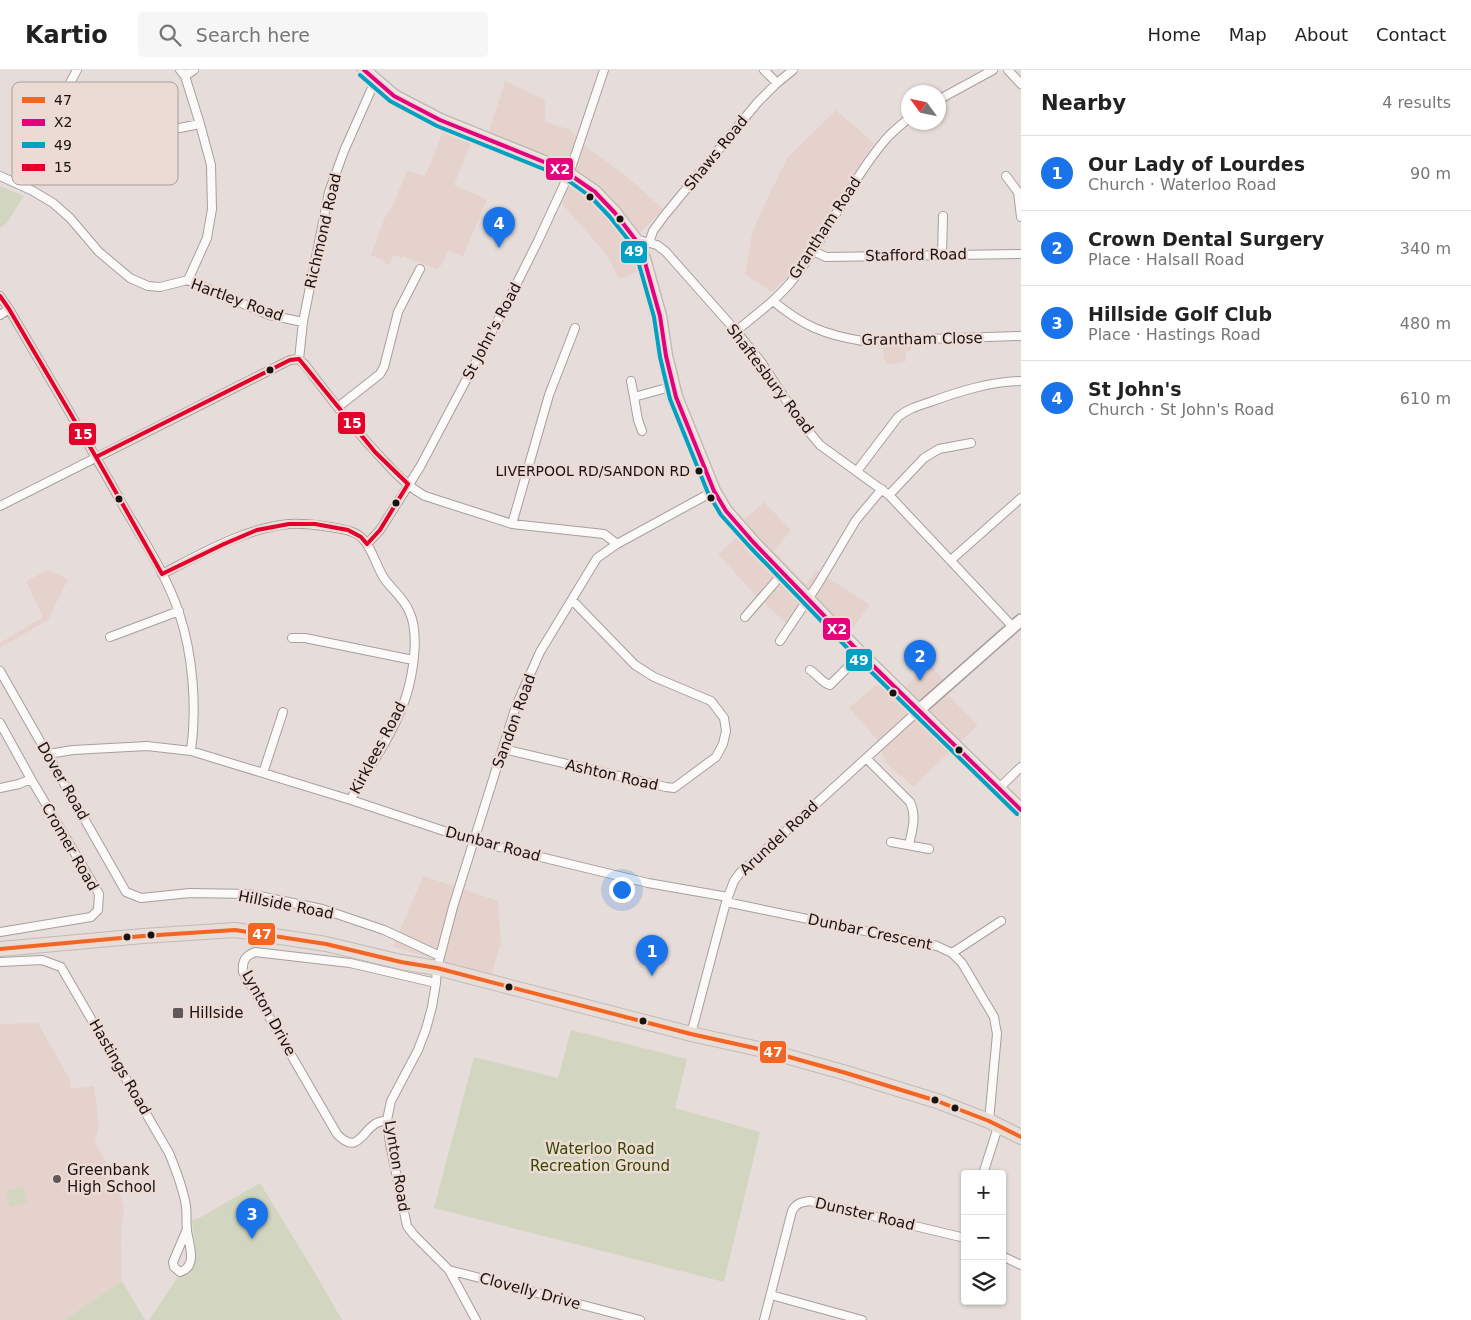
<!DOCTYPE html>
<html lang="en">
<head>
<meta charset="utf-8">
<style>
  body { margin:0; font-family:"DejaVu Sans",sans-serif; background:#f6f6f6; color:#222 }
  .controls { position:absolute; right:15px; bottom:15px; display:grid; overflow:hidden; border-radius:5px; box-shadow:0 1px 4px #0004 }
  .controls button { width:45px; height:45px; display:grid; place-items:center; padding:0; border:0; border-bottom:1px solid #e0e0e0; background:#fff; color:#222; font:25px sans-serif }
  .compass { position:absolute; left:901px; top:15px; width:45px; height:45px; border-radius:50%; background:#fff; box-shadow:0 1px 4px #0004; rotate:303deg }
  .you { position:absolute; left:621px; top:819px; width:18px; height:18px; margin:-12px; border:4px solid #fff; border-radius:50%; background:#1a73e8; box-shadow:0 0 0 8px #1a73e833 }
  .badge { display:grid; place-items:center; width:32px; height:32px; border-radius:50%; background:#1a73e8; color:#fff; font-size:16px; font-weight:700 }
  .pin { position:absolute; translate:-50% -41px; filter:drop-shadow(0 1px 2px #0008) }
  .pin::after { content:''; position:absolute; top:26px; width:18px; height:15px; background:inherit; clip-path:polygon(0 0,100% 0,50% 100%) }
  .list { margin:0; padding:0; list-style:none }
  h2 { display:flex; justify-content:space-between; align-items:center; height:65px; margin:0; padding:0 20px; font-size:21px }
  h2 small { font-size:16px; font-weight:400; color:#767676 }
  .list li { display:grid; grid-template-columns:32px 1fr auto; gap:15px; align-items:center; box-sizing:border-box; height:75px; padding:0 20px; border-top:1px solid #e0e0e0 }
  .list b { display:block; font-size:19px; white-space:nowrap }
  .list p { margin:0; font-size:16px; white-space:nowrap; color:#767676 }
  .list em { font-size:16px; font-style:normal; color:#767676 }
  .icon { flex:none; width:28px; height:28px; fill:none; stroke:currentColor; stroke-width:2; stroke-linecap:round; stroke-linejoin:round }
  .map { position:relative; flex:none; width:1021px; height:1250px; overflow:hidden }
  header { display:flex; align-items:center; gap:30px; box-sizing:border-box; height:70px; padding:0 25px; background:#fff; border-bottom:1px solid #e0e0e0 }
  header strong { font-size:24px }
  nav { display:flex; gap:28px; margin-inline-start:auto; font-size:18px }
  .search { width:350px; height:45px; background:#f6f6f6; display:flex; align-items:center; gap:12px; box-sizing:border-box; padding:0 18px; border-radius:5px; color:#767676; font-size:19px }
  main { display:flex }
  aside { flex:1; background:#fff }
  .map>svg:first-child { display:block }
  .built { fill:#e5d2cc }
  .green { fill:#d2d6c0 }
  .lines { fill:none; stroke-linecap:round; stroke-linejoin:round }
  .street-casing { stroke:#a69f9c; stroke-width:10 }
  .secondary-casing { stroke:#a69f9c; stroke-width:14 }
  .primary-casing { stroke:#bfbbb9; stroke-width:15 }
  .highway-casing { stroke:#bfbbb9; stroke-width:16 }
  .street { stroke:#fbfaf9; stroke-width:8 }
  .secondary { stroke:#fbfaf9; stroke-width:11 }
  .primary { stroke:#efe9e5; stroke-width:12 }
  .highway { stroke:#e7ded8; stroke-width:14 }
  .bus-1-casing { stroke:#ecdad4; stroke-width:8 }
  .bus-2-casing { stroke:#ecdad4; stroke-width:8 }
  .bus-3-casing { stroke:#ecdad4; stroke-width:8 }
  .bus-4-casing { stroke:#ecdad4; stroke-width:8 }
  .bus-1 { stroke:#f26522; stroke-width:4 }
  .bus-2 { stroke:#e5007d; stroke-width:4 }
  .bus-3 { stroke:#01a1c4; stroke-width:4 }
  .bus-4 { stroke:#e4002b; stroke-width:4 }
  .bus-dot { fill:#181210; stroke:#ecdad4; stroke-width:2 }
  .poi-dot { fill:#605957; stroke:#ecdad4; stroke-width:2 }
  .labels { text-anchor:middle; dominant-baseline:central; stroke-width:5; stroke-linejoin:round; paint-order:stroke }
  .bus-label { font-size:14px; fill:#181210; stroke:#ecdad4; text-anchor:end }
  .street-label { font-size:15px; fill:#181210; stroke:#ecdad4 }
  .poi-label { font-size:15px; fill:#181210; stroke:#ecdad4; text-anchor:start }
  .park-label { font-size:15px; fill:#354700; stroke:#ecdad4 }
  .key { fill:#ecdad4; stroke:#ac9e99; stroke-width:1 }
  .key-label { font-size:14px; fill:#181210 }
  .line-badge { stroke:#ecdad4; stroke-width:2 }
  .badge-label { font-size:14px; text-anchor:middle; font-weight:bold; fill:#fff }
</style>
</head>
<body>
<header>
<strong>Kartio</strong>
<div class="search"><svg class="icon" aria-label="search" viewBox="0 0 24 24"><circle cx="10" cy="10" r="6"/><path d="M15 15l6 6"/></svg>Search here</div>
<nav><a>Home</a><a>Map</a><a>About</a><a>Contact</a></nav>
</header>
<main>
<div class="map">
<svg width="1021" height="1250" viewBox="0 0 1021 1250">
  <rect width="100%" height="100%" fill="#e6ddda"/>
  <path class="built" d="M505 11 545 30V52L571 60 586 77 624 104 663 139 627 176 641 201 619 209 607 185 563 135 565 92 488 64Z
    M836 40 874 73 788 207 772 222 745 204 752 163 767 129 788 87Z
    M443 62 471 73 454 115 487 129 463 187 448 180 441 196 436 199 403 186 402 188 393 185 389 196 382 190 371 185 385 147 392 137 407 101 425 106Z
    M884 273 912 274 911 280 906 281V291L889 295 883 288Z
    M764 432 791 460 774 481 806 515 816 500 870 535 849 563 813 529 793 559 756 526 718 484 737 467 740 453Z
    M48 500 68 509 48 550 0 578V573L43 547 26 511Z
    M928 593 942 608 947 624 978 655 913 717 885 692 879 672 849 638 877 614 895 628Z
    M423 806 498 831 501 873 491 906 393 877Z
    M38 953 69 1008 71 1019 94 1016 99 1056 95 1072 110 1100 124 1135 121 1168 122 1211 64 1250H0V954Z"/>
  <path class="green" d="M0 116 24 126 7 153 0 158Z
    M571 960 687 989 675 1038 760 1062 724 1212 434 1138 474 987 558 1008Z
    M260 1113 312 1198 342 1250H149L177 1208 190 1203 196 1185 192 1150 199 1148Z
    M23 1116 27 1132 10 1137 6 1121Z
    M122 1211 145 1250H64Z"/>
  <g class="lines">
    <g class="street-casing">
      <path id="street" d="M77 0 70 13 73 22 127 62 139 66 200 54
        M180 0 185 6 200 54 211 95 212 139 207 168 188 210
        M764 0 777 13
        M1008 0 1021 14
        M185 6 194 0
        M938 30 993 0
        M0 106 31 120 53 133 70 148 99 182 130 208 148 216 160 217 188 210 269 245 303 252
        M1006 106 1018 122 1021 147
        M635 169 657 175 666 182 736 261 761 292 800 351 820 375 889 425 1013 557
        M649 173 653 161 664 146 757 33 777 13 793 0
        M813 181 826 187 1021 184
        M942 185 943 146
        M0 226 9 239C48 306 88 372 125 439 144 471 168 508 179 543 193 584 197 638 191 681
        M773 231C803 256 825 265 863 271L1021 266
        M0 245 9 239
        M736 261C757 244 779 228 795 207 829 163 850 111 886 69 892 62 901 55 908 49
        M299 289 305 295C331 329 357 363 387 394 398 406 410 418 425 426L512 454 604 464 617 474
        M299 289 303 252 329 122 344 81 375 11
        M631 311 634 327
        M338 337 380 304 384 297 398 242 420 199
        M642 361 638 350 634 327 674 316
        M857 401 898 347C907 339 918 336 930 332 960 321 989 312 1021 311
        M889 425 924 388 939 379 971 373
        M0 436 280 295 290 290 299 289
        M512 454 549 325 575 258
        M367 474 380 460 420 397 508 231 538 171 569 104 604 0
        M951 490 1021 428
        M162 504C201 484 245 458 289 454 302 453 317 455 330 457 341 459 354 460 362 468 374 480 376 498 386 511 394 521 404 529 409 541 419 561 414 595 409 616 403 641 386 672 372 694 364 706 356 717 351 730
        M745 547 783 503
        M110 567 179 541
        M292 568H305L413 590
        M780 571 818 514 856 450 882 419
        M810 600C817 604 822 613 830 615L861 584
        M0 601 126 822 141 828 190 823 250 824 322 839 384 860 440 886
        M0 653 31 709 99 824 98 840 91 847 0 862
        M503 679 666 717 674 718 716 687 723 674 726 661 724 648 711 631 654 607 635 595 572 530
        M48 684 73 680 147 676 191 681 351 730 474 771 648 813 728 827
        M866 688 910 732C917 747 912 760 909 775
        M263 703 283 642
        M0 718 19 714 31 709
        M999 718 1021 697
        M891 772 929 779
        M726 832 937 876 952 883 962 893 994 947 997 964 989 1051
        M952 883 1001 851
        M0 892 42 890 61 897 169 1083C176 1100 183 1118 186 1136 187 1144 186 1152 187 1160 188 1173 199 1196 180 1202L174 1197 173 1192 187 1159
        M691 964 726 832 734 811 740 803 919 640
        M387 1050C383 1051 378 1052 375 1054 361 1063 357 1085 337 1064L243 902C242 891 245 886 255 882L350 893 436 913
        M983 1104 998 1057
        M1002 1186 1021 1195
        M449 1200 640 1250
        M771 1225 862 1250
        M476 1250 449 1200 414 1165 407 1156 390 1074 387 1050 391 1031 418 980 426 959 432 937 436 913 437 898 453 837 516 636 540 582 597 488 617 474 714 421
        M764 1250 792 1141C796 1133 802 1132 810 1131L965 1168"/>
    </g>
    <g class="secondary-casing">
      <path id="secondary" d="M919 640 1021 550"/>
    </g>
    <g class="primary-casing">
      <path id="primary" d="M364 0 394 26 440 50 549 94 569 104 595 122 615 143 635 169 644 189 660 246 666 286 676 327 714 421 726 441 753 472 861 584 1021 740"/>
    </g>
    <g class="highway-casing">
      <path id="highway" d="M0 879 143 866 235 860 326 874 401 892 437 898 691 964 768 981 846 1003 937 1031 989 1051 1021 1067"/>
    </g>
    <use href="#street" class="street"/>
    <use href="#secondary" class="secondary"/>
    <use href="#primary" class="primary"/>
    <use href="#highway" class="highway"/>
    <g class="bus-1-casing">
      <path id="bus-1" d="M0 879 143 866 235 860 326 874 401 892 437 898 691 964 768 981 846 1003 937 1031 989 1051 1021 1067"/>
    </g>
    <g class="bus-2-casing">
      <path id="bus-2" d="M364 0 394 26 440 50 549 94 569 104 595 122 615 143 635 169 644 189 660 246 666 286 676 327 714 421 726 441 753 472 861 584 1021 740"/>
    </g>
    <g class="bus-3-casing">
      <path id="bus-3" d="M360 5 390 31 437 56 546 100 566 109 591 127 610 147 630 172 638 191 654 247 660 287 670 329 708 423 721 445 749 476 857 588 1017 744"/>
    </g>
    <g class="bus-4-casing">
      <path id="bus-4" d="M0 226 9 239 96 387 162 504
        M299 289 375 382 408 414
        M96 387 290 290 299 289
        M367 474 380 460 408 414
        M162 504 224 474 257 460 289 454H315L348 460 361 467 367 474"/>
    </g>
    <use href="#bus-1" class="bus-1"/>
    <use href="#bus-2" class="bus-2"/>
    <use href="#bus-3" class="bus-3"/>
    <use href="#bus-4" class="bus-4"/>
  </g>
  <g class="bus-dot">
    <circle cx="590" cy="127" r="4.5"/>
    <circle cx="620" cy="149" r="4.5"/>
    <circle cx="270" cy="300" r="4.5"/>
    <circle cx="699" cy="401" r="4.5"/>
    <circle cx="711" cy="428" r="4.5"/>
    <circle cx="119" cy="429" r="4.5"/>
    <circle cx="396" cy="433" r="4.5"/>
    <circle cx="893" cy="623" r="4.5"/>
    <circle cx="959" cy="680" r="4.5"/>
    <circle cx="151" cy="865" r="4.5"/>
    <circle cx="127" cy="867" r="4.5"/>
    <circle cx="509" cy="917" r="4.5"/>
    <circle cx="643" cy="951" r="4.5"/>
    <circle cx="935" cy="1030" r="4.5"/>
    <circle cx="955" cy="1038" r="4.5"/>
  </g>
  <g class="poi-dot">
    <rect x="172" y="937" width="12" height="12" rx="2.5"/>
    <circle cx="57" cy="1109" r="5"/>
  </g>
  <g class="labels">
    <g class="bus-label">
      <text x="690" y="401">LIVERPOOL RD/SANDON RD</text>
    </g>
    <g class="street-label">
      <text transform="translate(716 83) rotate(-51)">Shaws Road</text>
      <text transform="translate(825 158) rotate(-57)">Grantham Road</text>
      <text transform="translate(323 161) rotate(-77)">Richmond Road</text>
      <text transform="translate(916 185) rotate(-1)">Stafford Road</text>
      <text transform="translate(237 230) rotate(20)">Hartley Road</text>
      <text transform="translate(492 261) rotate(-62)">St John's Road</text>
      <text transform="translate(922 269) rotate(-1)">Grantham Close</text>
      <text transform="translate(770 309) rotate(53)">Shaftesbury Road</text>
      <text transform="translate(514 651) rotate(-70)">Sandon Road</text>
      <text transform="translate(378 678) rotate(-62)">Kirklees Road</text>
      <text transform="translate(612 705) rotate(13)">Ashton Road</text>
      <text transform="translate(63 711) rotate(60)">Dover Road</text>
      <text transform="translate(779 768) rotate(-43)">Arundel Road</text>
      <text transform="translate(493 774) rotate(15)">Dunbar Road</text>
      <text transform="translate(70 777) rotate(60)">Cromer Road</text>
      <text transform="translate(286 835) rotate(11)">Hillside Road</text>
      <text transform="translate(870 862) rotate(12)">Dunbar Crescent</text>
      <text transform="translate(269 943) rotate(61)">Lynton Drive</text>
      <text transform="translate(120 997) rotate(60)">Hastings Road</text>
      <text transform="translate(397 1096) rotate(81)">Lynton Road</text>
      <text transform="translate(865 1144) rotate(13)">Dunster Road</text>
      <text transform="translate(530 1221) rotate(15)">Clovelly Drive</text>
    </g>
    <g class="poi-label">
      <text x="189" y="943">Hillside</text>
      <text x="67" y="1100">Greenbank<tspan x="67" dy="17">High School</tspan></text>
    </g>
    <g class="park-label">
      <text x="600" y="1079">Waterloo Road<tspan x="600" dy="17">Recreation Ground</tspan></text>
    </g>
  </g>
  <rect x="12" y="12" width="166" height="103" rx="8" class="key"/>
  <rect x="22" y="27" width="23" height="6" fill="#f26522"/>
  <rect x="22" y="49" width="23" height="7" fill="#e5007d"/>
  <rect x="22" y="72" width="23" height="6" fill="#01a1c4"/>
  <rect x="22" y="94" width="23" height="7" fill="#e4002b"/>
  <g class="key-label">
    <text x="54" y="35">47</text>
    <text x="54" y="57">X2</text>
    <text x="54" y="80">49</text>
    <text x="54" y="102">15</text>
  </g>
  <g class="line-badge">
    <rect x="545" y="87" width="29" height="24" rx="5" fill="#e5007d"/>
    <rect x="620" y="170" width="28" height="24" rx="5" fill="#01a1c4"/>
    <rect x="337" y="341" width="29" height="24" rx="5" fill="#e4002b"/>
    <rect x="68" y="352" width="29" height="24" rx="5" fill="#e4002b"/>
    <rect x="822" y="547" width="29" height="24" rx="5" fill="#e5007d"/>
    <rect x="845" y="578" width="28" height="24" rx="5" fill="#01a1c4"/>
    <rect x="247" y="852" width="29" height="24" rx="5" fill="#f26522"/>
    <rect x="759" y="970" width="28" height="24" rx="5" fill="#f26522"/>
  </g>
  <g class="badge-label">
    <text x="560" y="104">X2</text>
    <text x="634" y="186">49</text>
    <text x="352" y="358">15</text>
    <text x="83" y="369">15</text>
    <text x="837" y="564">X2</text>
    <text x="859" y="595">49</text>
    <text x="262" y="869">47</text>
    <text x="773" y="987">47</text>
  </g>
</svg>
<div class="controls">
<button>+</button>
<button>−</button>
<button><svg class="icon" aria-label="layers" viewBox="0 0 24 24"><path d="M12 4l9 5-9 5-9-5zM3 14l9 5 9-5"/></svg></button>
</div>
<svg class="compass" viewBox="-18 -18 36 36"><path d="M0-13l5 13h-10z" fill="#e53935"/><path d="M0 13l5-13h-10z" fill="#767676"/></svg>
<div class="you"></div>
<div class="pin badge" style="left:652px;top:906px">1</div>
<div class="pin badge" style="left:920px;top:611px">2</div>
<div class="pin badge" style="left:252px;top:1169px">3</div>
<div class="pin badge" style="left:499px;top:178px">4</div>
</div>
<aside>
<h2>Nearby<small>4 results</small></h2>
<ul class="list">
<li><span class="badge">1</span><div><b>Our Lady of Lourdes</b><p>Church · Waterloo Road</p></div><em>90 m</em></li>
<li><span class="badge">2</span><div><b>Crown Dental Surgery</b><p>Place · Halsall Road</p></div><em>340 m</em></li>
<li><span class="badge">3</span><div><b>Hillside Golf Club</b><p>Place · Hastings Road</p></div><em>480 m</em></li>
<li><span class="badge">4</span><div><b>St John's</b><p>Church · St John's Road</p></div><em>610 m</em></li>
</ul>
</aside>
</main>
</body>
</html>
